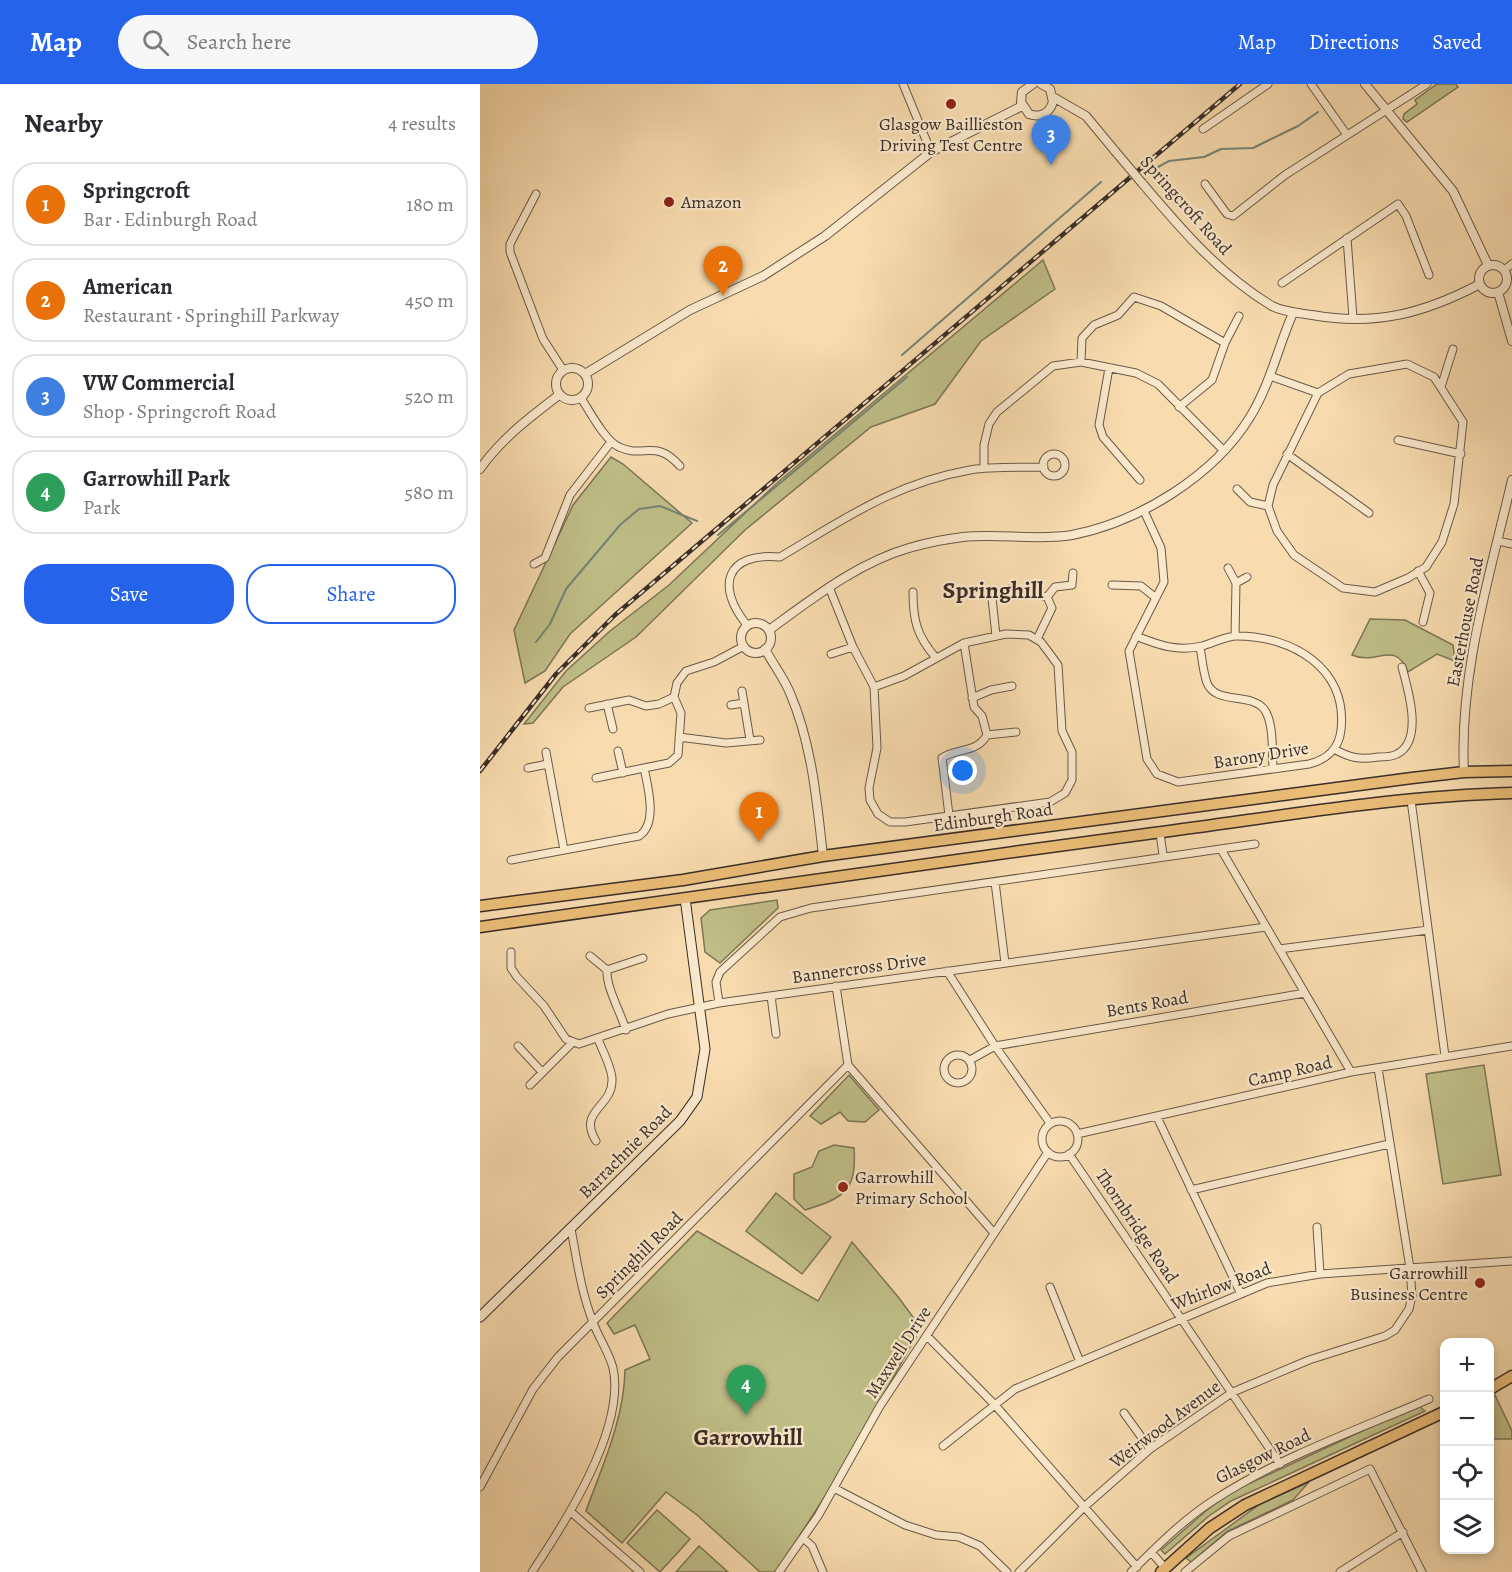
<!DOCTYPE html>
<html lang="en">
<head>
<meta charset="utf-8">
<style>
  body { margin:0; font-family:Alegreya,serif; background:#f7f7f7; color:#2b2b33 }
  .controls { position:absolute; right:18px; bottom:18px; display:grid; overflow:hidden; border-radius:12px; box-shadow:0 3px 9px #0003 }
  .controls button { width:54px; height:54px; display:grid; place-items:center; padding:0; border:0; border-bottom:2px solid #e1e1e2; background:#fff; color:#2b2b33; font:30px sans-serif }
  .you { position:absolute; left:483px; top:687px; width:21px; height:21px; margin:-15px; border:4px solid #fff; border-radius:50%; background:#1a73e8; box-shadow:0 0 0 9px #1a73e833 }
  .badge { display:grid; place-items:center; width:39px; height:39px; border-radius:50%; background:#2563eb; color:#fff; font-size:20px; font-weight:700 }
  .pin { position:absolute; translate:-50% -50px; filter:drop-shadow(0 2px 3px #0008) }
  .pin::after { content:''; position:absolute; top:32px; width:21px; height:18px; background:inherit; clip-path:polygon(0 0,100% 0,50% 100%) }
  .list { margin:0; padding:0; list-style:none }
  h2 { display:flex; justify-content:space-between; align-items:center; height:78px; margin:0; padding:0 24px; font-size:26px }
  h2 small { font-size:20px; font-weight:400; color:#7c7c81 }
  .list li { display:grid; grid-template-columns:39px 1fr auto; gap:18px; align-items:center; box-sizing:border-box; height:84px; margin:0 12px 12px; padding:0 12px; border:2px solid #e1e1e2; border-radius:24px }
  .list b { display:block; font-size:22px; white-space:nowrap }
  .list p { margin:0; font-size:20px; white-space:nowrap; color:#7c7c81 }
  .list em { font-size:20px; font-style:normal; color:#7c7c81 }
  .actions { display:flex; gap:12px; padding:18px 24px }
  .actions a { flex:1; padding:14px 0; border:2px solid #2563eb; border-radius:24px; text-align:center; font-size:21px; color:#2563eb }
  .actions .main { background:#2563eb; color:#fff }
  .icon { flex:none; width:33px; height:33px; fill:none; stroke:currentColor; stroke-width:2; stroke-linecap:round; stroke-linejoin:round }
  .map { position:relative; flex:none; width:1032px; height:1488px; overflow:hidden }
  header { display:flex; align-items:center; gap:36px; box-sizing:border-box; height:84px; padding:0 30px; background:#2563eb; color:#fff }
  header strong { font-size:28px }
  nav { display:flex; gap:33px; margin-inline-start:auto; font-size:21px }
  .search { width:420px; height:54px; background:#f7f7f7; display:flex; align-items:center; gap:15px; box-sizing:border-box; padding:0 21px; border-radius:33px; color:#7c7c81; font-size:22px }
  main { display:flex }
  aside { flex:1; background:#fff }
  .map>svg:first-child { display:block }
  .green { fill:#c0bf88; stroke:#7c7658; stroke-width:1.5 }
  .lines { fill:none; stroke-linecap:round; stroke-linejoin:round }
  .stream { stroke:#758376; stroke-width:2 }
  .minor-casing { stroke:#695949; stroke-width:9 }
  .tertiary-casing { stroke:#695949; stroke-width:10 }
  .secondary-casing { stroke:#392d27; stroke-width:11 }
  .primary-casing { stroke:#392d27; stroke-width:13 }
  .minor { stroke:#fae8cb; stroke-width:7 }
  .tertiary { stroke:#fae8cb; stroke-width:8 }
  .secondary { stroke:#fae8cb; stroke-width:9 }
  .primary { stroke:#ecbe78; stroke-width:10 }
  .rail-casing { stroke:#392d27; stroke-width:4.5 }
  .rail { stroke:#fae8cb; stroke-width:2; stroke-dasharray:7; stroke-linecap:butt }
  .tertiary-bridge-casing { stroke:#695949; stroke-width:10; stroke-linecap:butt }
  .tertiary-bridge { stroke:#fae8cb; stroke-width:8 }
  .poi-dot { fill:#8f2418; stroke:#fae8cb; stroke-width:2 }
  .labels { text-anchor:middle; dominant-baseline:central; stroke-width:4.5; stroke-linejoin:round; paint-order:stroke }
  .poi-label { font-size:18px; fill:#392d27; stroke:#fae8cb; text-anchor:start }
  .street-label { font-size:18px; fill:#392d27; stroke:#fae8cb }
  .district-label { font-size:24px; font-weight:bold; fill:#392d27; stroke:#fae8cb }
</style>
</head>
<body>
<header>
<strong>Map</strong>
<div class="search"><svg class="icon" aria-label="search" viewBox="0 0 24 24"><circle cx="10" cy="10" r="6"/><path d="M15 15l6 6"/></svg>Search here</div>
<nav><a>Map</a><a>Directions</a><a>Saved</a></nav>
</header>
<main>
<aside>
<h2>Nearby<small>4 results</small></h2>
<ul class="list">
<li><span class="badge" style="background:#e8710a">1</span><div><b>Springcroft</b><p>Bar · Edinburgh Road</p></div><em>180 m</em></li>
<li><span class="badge" style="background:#e8710a">2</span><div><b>American</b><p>Restaurant · Springhill Parkway</p></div><em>450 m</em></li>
<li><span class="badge" style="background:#3f7fe0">3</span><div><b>VW Commercial</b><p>Shop · Springcroft Road</p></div><em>520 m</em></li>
<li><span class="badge" style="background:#2e9e5b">4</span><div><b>Garrowhill Park</b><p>Park</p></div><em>580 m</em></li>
</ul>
<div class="actions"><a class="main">Save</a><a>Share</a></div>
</aside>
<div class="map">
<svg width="1032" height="1488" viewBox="0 0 1032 1488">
  <rect width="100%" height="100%" fill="#f8dcaf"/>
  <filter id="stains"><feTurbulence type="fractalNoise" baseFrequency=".00333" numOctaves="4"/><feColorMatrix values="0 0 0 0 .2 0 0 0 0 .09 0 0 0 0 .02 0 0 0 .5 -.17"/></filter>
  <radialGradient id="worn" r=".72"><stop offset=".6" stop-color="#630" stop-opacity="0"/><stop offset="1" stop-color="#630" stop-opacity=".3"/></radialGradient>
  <path class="green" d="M957 0H976L978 3 927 38 923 35 924 30 937 20 935 16Z
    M563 176 575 205 501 257 455 320 391 343 265 446 156 553 83 603 53 639 44 640 86 587 130 547 189 501 298 398Z
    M131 373 143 380 212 439 90 550 65 587 45 599 34 546 93 421Z
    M890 535 925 536 973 561 975 577 957 570 928 588C915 555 897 582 872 571Z
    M297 816 298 824 240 879 225 868 221 834 230 826Z
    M1004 981 1021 1091 963 1100 946 990Z
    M369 991 399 1026 385 1038 368 1037 360 1028 341 1040 330 1032Z
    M354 1061 374 1064C377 1107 364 1114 325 1126L314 1115V1090L332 1083 339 1067Z
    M296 1109 351 1153 322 1190 266 1147Z
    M217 1147 338 1217 372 1158 419 1214 441 1244 353 1400 296 1488H280L217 1431 186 1408 142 1459 106 1427C123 1380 144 1335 145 1286L170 1275 155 1241 134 1250 127 1239Z
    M1015 1311 1032 1347V1355H1010L1012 1339 1010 1314Z
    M938 1321 945 1327 751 1417 729 1432 685 1470 681 1466 727 1426 753 1407Z
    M829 1398 813 1416 748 1447 711 1478 706 1474 780 1420Z
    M177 1426 210 1455 180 1488 147 1459Z
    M219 1462 248 1488H196Z"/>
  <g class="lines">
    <path class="stream" d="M678 83 689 77 724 73 741 65 773 64 818 42 838 28
      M422 271 621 98
      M238 451 427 293
      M56 558 70 540 86 505 140 441 159 425 180 422 217 437"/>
    <g class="minor-casing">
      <path id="minor" d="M423 0 451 68
        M831 0 867 51
        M723 45 788 0
        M725 100 747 130 753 132 805 91 947 0
        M56 110 30 160V168L63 255 83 286
        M867 154 873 234
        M1024 186 1032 180
        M802 199 918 120 926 132 949 191
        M601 278 602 254 614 241 638 231 654 213 681 222 745 259
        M927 280 954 293 983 338 974 420 962 458 946 483 928 494 895 508 863 504 814 471 797 447 788 422 793 401 838 309 869 290Z
        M629 284 619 341 623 353 660 396
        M790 292 838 309
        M961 303 973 265
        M101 314C109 326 125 357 139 363 164 375 175 354 200 382
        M699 323 732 296 745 259 759 232
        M918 356 981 370
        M807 370 889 429
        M563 381a11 11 0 1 1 22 0a11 11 0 1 1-22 0Z
        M504 384V361L509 340 517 328 573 282 601 278 656 289 678 300 744 367
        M757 405 770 418 788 422
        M1018 457 1032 460
        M54 480 65 474 90 411 131 358
        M748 484 756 499 755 552
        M938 487 950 509 943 538
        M756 499 767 493
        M632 501 661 502 676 514
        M349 503 373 563 394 603 397 664 389 704 390 716 398 730 410 738H425L570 718 585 709 592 696V668L582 647 578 581 561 558 549 551 526 550 484 559 424 592 394 603
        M433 508C433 537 437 552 456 574
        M567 513 575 503 592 501 593 489
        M267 541C235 502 246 468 300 473 364 435 415 399 490 386 515 382 539 384 564 383
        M516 552 512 514 532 504 567 513 572 524 557 555
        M656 552C678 561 698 568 722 562 733 559 746 552 757 552 812 552 868 584 861 646 859 665 846 676 829 680L698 698 677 690 667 675 649 567 684 498 681 464 664 427
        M720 563C722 574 723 588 727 599 736 621 770 608 784 625 794 638 792 668 793 684
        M351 570 373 563
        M262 607 270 656
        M492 614 511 606 532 602
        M127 620 133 645
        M251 621 264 619
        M109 624 149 616 166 622 179 620 194 613
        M507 651 536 648
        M199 653 246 659 280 656
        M854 665C870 674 880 676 898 673 903 673 912 673 917 670 944 656 928 606 922 583
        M138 667 143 689
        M66 668 84 766
        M48 684 68 680
        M116 694 164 684
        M931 716 965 972
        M469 731 462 674C478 663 496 670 507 651L502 632 494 623 484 559
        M680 749 683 771
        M742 767 871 988
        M31 776 159 752C178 740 168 703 164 684L189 679 198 671 201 629 194 613 197 599 206 587 234 578 264 562
        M515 798 525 879
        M799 865 948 846
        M31 868V884L37 893 64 922 86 955 99 960 188 930 239 919 786 843
        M110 872 127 886 163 874
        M127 886C126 903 140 927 146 946
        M467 887 515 962 570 1039
        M356 902 368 981
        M291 912 296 950
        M239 919 236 898 240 888 300 833 331 824 775 760
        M38 962 62 988
        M464 985a14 14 0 1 1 28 0a14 14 0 1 1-28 0Z
        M490 976 515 962 825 909
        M368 981 514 1149
        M50 1001 92 959
        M677 1033 760 1208
        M562 1055a18 18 0 1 1 36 0a18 18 0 1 1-36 0Z
        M597 1050 871 988 1032 962
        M116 1057C97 1026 133 1024 132 995 132 984 122 966 118 955
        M589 1070 800 1380
        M711 1106 909 1060
        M837 1143 840 1190
        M570 1203 600 1278
        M447 1252 515 1321 657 1483
        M644 1329 670 1365
        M463 1362 535 1305 787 1199 840 1190 1032 1177
        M0 1403 53 1305 78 1273 368 981
        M354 1404 425 1441 456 1451 479 1453 500 1462 527 1488
        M91 1428 160 1488
        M323 1454 332 1462 343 1488
        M672 1469 685 1484
        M52 1488C85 1439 146 1344 133 1284 129 1268 118 1253 113 1238 101 1208 97 1176 91 1145
        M299 1488 338 1432 400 1322 568 1068
        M539 1488 604 1423 670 1365 753 1308 829 1276 905 1252 915 1246 929 1225 932 1212 930 1184 898 984
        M651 1488C676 1463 704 1435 734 1416 800 1373 877 1346 949 1315
        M705 1488 749 1452 890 1385 942 1488
        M860 1488 923 1448"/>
    </g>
    <g class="tertiary-casing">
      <path id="tertiary" d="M553 0 542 8 541 18 549 30C560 34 569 30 573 18L570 5 561 0
        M885 0 973 107 1008 181
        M573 13 606 32 635 67
        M662 99C701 145 739 190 792 222 803 228 819 229 832 231 895 242 943 230 1000 200
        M999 195a14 14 0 1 1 28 0a14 14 0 1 1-28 0Z
        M1018 208 1032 257
        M76 300a16 16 0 1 1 32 0a16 16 0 1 1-32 0Z
        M105 290 210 226 283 192 345 152 451 68 542 22
        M0 385C21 355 50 333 79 311
        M261 554a15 15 0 1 1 30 0a15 15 0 1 1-30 0Z
        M289 546C332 515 377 479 429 464 446 459 466 455 483 453 519 449 556 457 592 451 659 438 734 392 770 333 790 301 798 263 813 229
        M285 565C293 580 304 594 310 609 332 660 337 718 343 772
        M984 688C979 589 1010 491 1032 396"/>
    </g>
    <g class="secondary-casing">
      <path id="secondary" d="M0 1233 200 1037 217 1013 225 965 205 814"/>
    </g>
    <g class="primary-casing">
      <path id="primary" d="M0 822 203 796 343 772 932 694 984 688 1032 687
        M0 843C224 811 449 779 674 749 792 734 912 712 1032 709
        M1010 1305 1032 1292
        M681 1488 730 1444 765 1421 964 1328"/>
    </g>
    <use href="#minor" class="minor"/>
    <use href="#tertiary" class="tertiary"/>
    <use href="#secondary" class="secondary"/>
    <use href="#primary" class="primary"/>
    <g class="rail-casing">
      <path id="rail" d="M0 687 76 590 135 531 760 0"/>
    </g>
    <use href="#rail" class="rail"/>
    <g class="tertiary-bridge-casing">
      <path id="tertiary-bridge" d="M635 67 662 99"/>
    </g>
    <use href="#tertiary-bridge" class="tertiary-bridge"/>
  </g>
  <g class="poi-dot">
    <circle cx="471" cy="20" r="6"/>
    <circle cx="189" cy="118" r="6"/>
    <circle cx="363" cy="1103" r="6"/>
    <circle cx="1000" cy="1199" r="6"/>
  </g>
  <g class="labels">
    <g class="poi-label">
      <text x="471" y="40" text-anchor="middle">Glasgow Baillieston<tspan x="471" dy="21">Driving Test Centre</tspan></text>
      <text x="201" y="118">Amazon</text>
      <text x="375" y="1093">Garrowhill<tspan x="375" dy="21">Primary School</tspan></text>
      <text x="988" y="1189" text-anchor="end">Garrowhill<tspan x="988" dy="21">Business Centre</tspan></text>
    </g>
    <g class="street-label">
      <text transform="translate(706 121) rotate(48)">Springcroft Road</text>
      <text transform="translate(985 538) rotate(-79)">Easterhouse Road</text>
      <text transform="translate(781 671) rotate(-9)">Barony Drive</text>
      <text transform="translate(513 733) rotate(-8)">Edinburgh Road</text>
      <text transform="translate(379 884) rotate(-8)">Bannercross Drive</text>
      <text transform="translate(667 920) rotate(-10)">Bents Road</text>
      <text transform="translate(810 987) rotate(-13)">Camp Road</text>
      <text transform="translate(145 1068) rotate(-45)">Barrachnie Road</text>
      <text transform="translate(657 1142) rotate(56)">Thornbridge Road</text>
      <text transform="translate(159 1171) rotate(-45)">Springhill Road</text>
      <text transform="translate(741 1202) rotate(-21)">Whirlow Road</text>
      <text transform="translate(418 1268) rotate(-57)">Maxwell Drive</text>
      <text transform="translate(685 1340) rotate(-37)">Weirwood Avenue</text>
      <text transform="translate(783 1372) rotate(-26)">Glasgow Road</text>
    </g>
    <g class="district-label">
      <text x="513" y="506">Springhill</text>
      <text x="268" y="1353">Garrowhill</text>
    </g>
  </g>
  <rect width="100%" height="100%" filter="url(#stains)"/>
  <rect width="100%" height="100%" fill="url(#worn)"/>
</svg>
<div class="controls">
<button>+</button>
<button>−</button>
<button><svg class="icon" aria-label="locate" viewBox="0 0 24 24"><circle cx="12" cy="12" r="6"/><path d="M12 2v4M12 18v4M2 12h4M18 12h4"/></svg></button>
<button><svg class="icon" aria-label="layers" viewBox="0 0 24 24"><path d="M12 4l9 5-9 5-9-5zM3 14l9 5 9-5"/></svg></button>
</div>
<div class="you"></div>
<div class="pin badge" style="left:279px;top:758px;background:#e8710a">1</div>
<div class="pin badge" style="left:243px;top:212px;background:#e8710a">2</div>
<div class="pin badge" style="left:571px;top:81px;background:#3f7fe0">3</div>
<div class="pin badge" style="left:266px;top:1331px;background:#2e9e5b">4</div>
</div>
</main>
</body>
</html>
